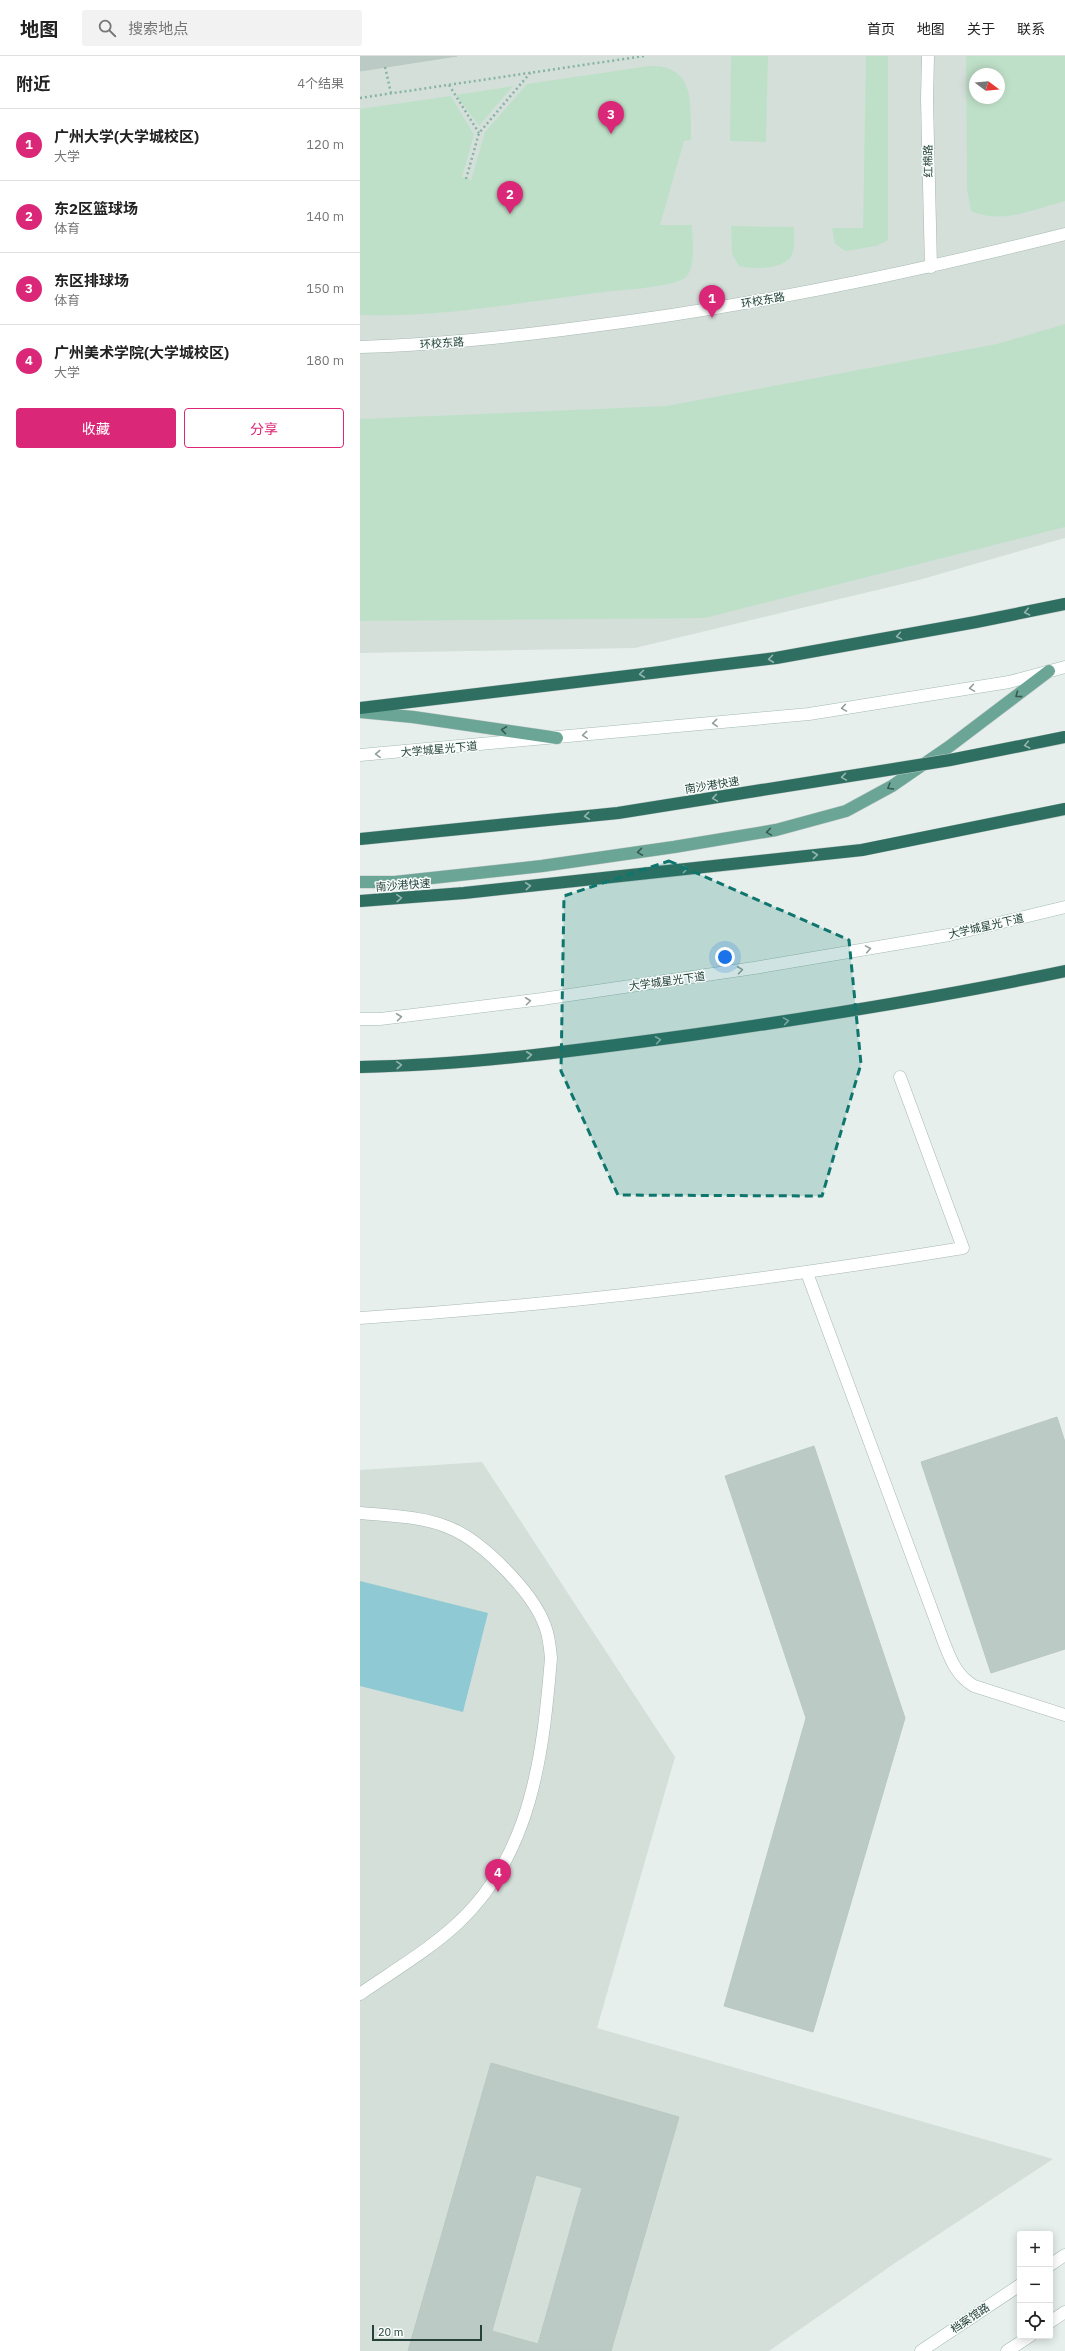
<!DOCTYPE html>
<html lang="zh">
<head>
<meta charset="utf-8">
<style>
  body { margin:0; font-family:"IBM Plex Sans","Noto Sans SC",sans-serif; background:#f2f2f2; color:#222 }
  .controls { position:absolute; right:12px; bottom:12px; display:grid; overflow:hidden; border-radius:4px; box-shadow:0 2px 10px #0003 }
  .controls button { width:36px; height:36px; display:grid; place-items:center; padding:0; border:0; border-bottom:1px solid #e0e0e0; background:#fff; color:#222; font:20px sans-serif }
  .compass { position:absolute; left:609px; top:12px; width:36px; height:36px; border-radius:50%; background:#fff; box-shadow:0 2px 10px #0003; rotate:106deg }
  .scale { position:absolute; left:12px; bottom:10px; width:110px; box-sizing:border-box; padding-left:4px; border:2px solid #24423a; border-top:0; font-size:11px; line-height:14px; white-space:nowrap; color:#24423a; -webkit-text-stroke:3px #f7fbf9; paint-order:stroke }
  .you { position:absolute; left:365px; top:901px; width:14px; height:14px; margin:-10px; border:3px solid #fff; border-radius:50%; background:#1a73e8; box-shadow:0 0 0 6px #1a73e833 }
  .badge { display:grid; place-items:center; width:26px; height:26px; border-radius:50%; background:#db2777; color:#fff; font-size:13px; font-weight:700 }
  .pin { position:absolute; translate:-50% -33px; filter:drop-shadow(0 1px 2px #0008) }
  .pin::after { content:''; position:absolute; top:21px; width:14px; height:12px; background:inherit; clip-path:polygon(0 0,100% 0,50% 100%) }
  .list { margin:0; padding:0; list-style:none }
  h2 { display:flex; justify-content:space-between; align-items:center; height:52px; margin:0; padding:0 16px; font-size:17px }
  h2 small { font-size:13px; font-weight:400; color:#767676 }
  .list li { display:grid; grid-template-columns:26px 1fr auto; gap:12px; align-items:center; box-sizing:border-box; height:72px; padding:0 16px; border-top:1px solid #e0e0e0 }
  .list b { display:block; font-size:15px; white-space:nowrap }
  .list p { margin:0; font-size:13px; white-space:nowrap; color:#767676 }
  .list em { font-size:13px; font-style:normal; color:#767676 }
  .actions { display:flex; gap:8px; padding:12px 16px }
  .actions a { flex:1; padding:9px 0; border:1px solid #db2777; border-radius:4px; text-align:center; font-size:14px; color:#db2777 }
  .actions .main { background:#db2777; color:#fff }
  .icon { flex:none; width:22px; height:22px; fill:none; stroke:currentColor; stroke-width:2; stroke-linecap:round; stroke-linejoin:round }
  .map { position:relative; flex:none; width:705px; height:2295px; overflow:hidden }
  header { display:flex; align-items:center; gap:24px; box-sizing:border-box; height:56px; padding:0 20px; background:#fff; border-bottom:1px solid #e0e0e0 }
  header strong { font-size:19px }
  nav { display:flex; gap:22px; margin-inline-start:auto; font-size:14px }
  .search { width:280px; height:36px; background:#f2f2f2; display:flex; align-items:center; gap:10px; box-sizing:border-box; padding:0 14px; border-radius:4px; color:#767676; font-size:15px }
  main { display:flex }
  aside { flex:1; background:#fff }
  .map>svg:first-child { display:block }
  .built { fill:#d4dfda; fill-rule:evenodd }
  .green { fill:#bfe0c8; fill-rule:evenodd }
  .water { fill:#8ec9d4 }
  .building { fill:#bbcac4; stroke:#b8c9c2; fill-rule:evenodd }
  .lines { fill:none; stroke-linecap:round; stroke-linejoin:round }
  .lane-casing { stroke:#a8b8b2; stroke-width:13 }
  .secondary-casing { stroke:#a4bbb3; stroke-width:13 }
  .primary-casing { stroke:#c2cac8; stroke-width:13 }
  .highway-casing { stroke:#c2cac8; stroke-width:13 }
  .path { stroke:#86b3a5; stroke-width:2.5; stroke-dasharray:2 3; stroke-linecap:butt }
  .lane { stroke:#fff; stroke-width:12 }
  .secondary { stroke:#fff; stroke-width:12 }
  .primary { stroke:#6aa596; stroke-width:12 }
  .highway { stroke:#2f6f62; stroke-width:12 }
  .highway-bridge-casing { stroke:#c2cac8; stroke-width:13; stroke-linecap:butt }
  .highway-bridge { stroke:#2f6f62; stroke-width:12 }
  .oneway { stroke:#93b5ae }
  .oneway2 { stroke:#92a09c }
  .oneway3 { stroke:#365b51 }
  .marked { fill:#0f766e; fill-opacity:0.2; stroke:#0f766e; stroke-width:3; stroke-dasharray:8 5; stroke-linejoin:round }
  .labels { text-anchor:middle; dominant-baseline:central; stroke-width:3; stroke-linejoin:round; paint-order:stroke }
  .street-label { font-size:11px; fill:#24423a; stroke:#f7fbf9 }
</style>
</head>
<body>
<header>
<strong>地图</strong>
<div class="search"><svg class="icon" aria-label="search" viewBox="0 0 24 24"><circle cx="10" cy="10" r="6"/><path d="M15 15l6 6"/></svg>搜索地点</div>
<nav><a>首页</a><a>地图</a><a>关于</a><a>联系</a></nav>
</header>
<main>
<aside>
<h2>附近<small>4个结果</small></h2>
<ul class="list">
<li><span class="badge">1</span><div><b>广州大学(大学城校区)</b><p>大学</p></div><em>120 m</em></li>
<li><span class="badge">2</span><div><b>东2区篮球场</b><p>体育</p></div><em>140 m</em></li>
<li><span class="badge">3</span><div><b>东区排球场</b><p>体育</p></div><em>150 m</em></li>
<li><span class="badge">4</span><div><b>广州美术学院(大学城校区)</b><p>大学</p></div><em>180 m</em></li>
</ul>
<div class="actions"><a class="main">收藏</a><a>分享</a></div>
</aside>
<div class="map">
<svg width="705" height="2295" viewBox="0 0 705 2295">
  <rect width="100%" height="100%" fill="#e6efeb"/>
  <path class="built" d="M0 0H705V482L559 524 275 592 0 597ZM615 18H639V42H615Z
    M122 1406 315 1701 237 1972 693 2103 535 2207 409 2295H0V1414Z"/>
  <path class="green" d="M371 0H408L406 86 370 85Z
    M506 0H528V184L516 190 486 195 475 188 472 172H503Z
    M606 0H705V145C675 153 641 169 611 155L607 133ZM615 18H639V42H615Z
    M289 10C337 8 330 51 331 84L324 85 300 169H332C332 184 337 210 325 222 310 232 256 234 236 237 157 247 80 262 0 259V53L91 40 114 79 102 121 111 124 125 76 167 28Z
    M153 30 119 70 96 39Z
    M371 170 434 171C434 181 436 194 430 202 422 213 390 214 379 210L372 198Z
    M705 268V471L345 562 0 565V363L306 350 637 288Z"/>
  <path class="water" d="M0 1525 128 1557 103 1656 0 1630Z"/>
  <path class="building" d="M0 0H97L0 15Z
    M697 1361 705 1386V1593L631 1617 561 1406Z
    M454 1390 545 1662 453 1976 364 1950 446 1662 365 1420Z
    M131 2007 319 2061 251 2295H48ZM176 2119 222 2132 178 2288 132 2275Z"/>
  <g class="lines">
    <g class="lane-casing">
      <path id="lane" d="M568 0 567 44 571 211
        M0 291C76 289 150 281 225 271 387 251 547 218 705 178
        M447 1217 583 1584C590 1602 596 1620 614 1630L705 1659
        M0 1262C202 1249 403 1225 603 1192L540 1021
        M0 1457C30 1460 62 1460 90 1472 122 1485 173 1536 185 1570 189 1580 190 1591 191 1602 183 1698 172 1798 98 1867 69 1894 33 1915 0 1938"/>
    </g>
    <g class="secondary-casing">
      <path id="secondary" d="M0 699 449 658 649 626 705 611
        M0 963H20L182 943 394 912 589 879 705 851
        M690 2209 705 2199
        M690 2266 705 2256
        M561 2295 660 2229
        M647 2295 670 2280"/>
    </g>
    <g class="primary-casing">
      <path id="primary" d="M0 656 53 661 197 682
        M0 826H35L182 810 314 791 416 774 486 755 532 730 590 690 689 615"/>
    </g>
    <g class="highway-casing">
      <path id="highway" d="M0 652 416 602 616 566 705 548
        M0 845 104 837 502 794 705 753
        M0 1011C111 1009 222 994 331 979 457 961 581 941 705 915"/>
    </g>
    <path class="path" d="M25 11 31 37
      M89 29 119 77
      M0 42 284 0
      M106 123 119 77 171 16"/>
    <use href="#lane" class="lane"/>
    <use href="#secondary" class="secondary"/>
    <use href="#primary" class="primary"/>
    <use href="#highway" class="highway"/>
    <g class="highway-bridge-casing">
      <path id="highway-bridge" d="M0 783 258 757 590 704 705 681"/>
    </g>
    <use href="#highway-bridge" class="highway-bridge"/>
  </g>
  <defs><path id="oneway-chevron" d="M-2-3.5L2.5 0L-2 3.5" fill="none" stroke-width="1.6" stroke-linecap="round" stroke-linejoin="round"/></defs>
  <g class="oneway">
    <use href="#oneway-chevron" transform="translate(667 556) rotate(168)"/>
    <use href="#oneway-chevron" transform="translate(539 580) rotate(170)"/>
    <use href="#oneway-chevron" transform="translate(411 603) rotate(173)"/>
    <use href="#oneway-chevron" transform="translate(282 618) rotate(173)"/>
    <use href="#oneway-chevron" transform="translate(667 689) rotate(169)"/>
    <use href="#oneway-chevron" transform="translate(484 721) rotate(171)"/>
    <use href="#oneway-chevron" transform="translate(355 742) rotate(171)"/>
    <use href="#oneway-chevron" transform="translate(227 760) rotate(174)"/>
    <use href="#oneway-chevron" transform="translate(455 799) rotate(-6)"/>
    <use href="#oneway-chevron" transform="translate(325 813) rotate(-6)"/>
    <use href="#oneway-chevron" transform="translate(168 830) rotate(-6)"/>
    <use href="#oneway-chevron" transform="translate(39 842) rotate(-4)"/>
    <use href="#oneway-chevron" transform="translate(426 965) rotate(-9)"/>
    <use href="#oneway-chevron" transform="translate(298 984) rotate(-8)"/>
    <use href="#oneway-chevron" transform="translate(169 999) rotate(-6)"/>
    <use href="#oneway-chevron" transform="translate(39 1009) rotate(-4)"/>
  </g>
  <g class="oneway2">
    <use href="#oneway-chevron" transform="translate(612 632) rotate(171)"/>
    <use href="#oneway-chevron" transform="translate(484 652) rotate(171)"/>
    <use href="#oneway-chevron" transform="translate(355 667) rotate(175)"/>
    <use href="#oneway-chevron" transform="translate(225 679) rotate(175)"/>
    <use href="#oneway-chevron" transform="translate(18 698) rotate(177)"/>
    <use href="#oneway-chevron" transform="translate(508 893) rotate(-10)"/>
    <use href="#oneway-chevron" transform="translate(380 914) rotate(-8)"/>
    <use href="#oneway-chevron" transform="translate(168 945) rotate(-7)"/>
    <use href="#oneway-chevron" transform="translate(39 961) rotate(-7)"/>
  </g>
  <g class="oneway3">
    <use href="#oneway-chevron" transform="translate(658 639) rotate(143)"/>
    <use href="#oneway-chevron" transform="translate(144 674) rotate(-172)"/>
    <use href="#oneway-chevron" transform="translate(530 731) rotate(149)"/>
    <use href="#oneway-chevron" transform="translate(409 776) rotate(171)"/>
    <use href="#oneway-chevron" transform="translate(280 796) rotate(172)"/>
  </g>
  <path class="marked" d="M309 805 489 884 501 1008 462 1140 258 1139 201 1015 204 840Z"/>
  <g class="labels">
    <g class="street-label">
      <text transform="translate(568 105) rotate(-91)">红棉路</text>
      <text transform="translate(403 244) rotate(-10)">环校东路</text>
      <text transform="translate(82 287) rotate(-4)">环校东路</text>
      <text transform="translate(79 693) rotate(-5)">大学城星光下道</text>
      <text transform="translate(352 729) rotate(-9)">南沙港快速</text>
      <text transform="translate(43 829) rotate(-4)">南沙港快速</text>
      <text transform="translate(626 870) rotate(-13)">大学城星光下道</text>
      <text transform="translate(307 925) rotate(-8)">大学城星光下道</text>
      <text transform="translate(610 2262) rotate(-34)">档案馆路</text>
    </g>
  </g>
</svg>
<div class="controls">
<button>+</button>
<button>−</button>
<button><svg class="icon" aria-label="locate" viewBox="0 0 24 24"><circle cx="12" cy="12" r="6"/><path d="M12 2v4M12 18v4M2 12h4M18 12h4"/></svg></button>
</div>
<svg class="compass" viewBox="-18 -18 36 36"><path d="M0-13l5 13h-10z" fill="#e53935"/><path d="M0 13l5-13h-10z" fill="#767676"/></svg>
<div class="scale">20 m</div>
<div class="you"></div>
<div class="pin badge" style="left:352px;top:262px">1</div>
<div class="pin badge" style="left:150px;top:158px">2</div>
<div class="pin badge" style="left:251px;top:78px">3</div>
<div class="pin badge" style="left:138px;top:1836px">4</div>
</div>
</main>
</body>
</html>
